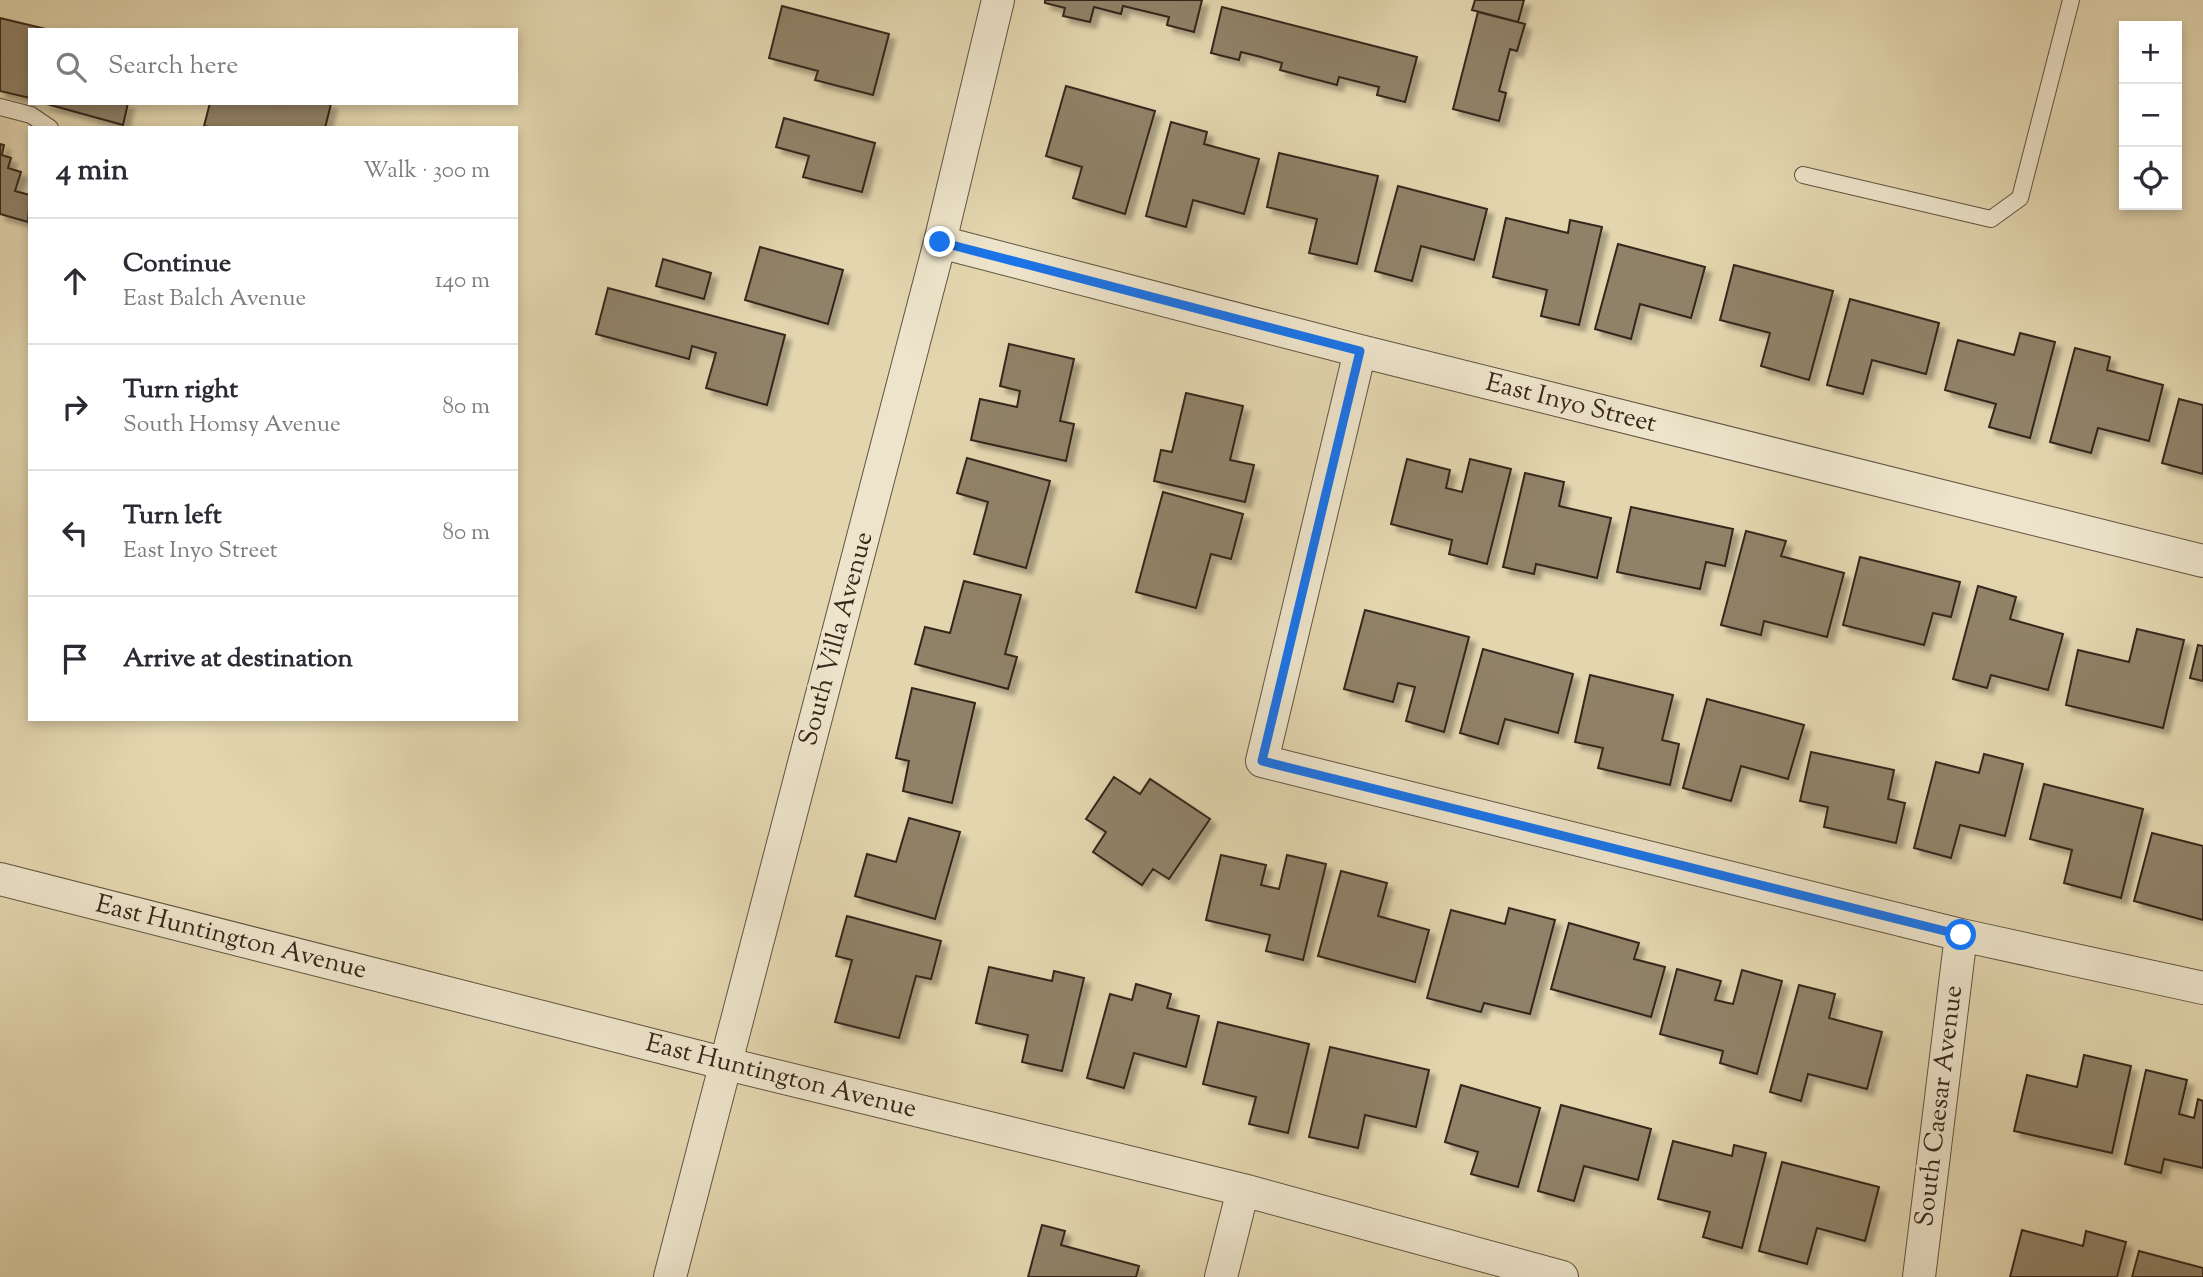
<!DOCTYPE html>
<html lang="en">
<head>
<meta charset="utf-8">
<style>
  body { margin:0; font-family:"Sorts Mill Goudy",serif; background:#f2f2f3; color:#2b2b33 }
  .controls { position:absolute; right:21px; top:21px; display:grid; overflow:hidden; border-radius:0px; box-shadow:0 4px 10px #0003 }
  .controls button { width:63px; height:63px; display:grid; place-items:center; padding:0; border:0; border-bottom:2px solid #e1e1e2; background:#fff; color:#2b2b33; font:35px sans-serif }
  .stop { position:absolute; width:21px; height:21px; margin:-16px; border:5px solid #1a73e8; border-radius:50%; background:#fff }
  .stop.end { background:#1a73e8; border-color:#fff; box-shadow:0 2px 7px #0008 }
  .list { margin:0; padding:0; list-style:none }
  h2 { display:flex; justify-content:space-between; align-items:center; height:91px; margin:0; padding:0 28px; font-size:30px }
  h2 small { font-size:23px; font-weight:400; color:#7c7c81 }
  .list li { display:grid; grid-template-columns:46px 1fr auto; gap:21px; align-items:center; box-sizing:border-box; height:126px; padding:0 28px; border-top:2px solid #e1e1e2 }
  .list b { display:block; font-size:26px; white-space:nowrap }
  .list p { margin:0; font-size:23px; white-space:nowrap; color:#7c7c81 }
  .list em { font-size:23px; font-style:normal; color:#7c7c81 }
  .icon { flex:none; width:38px; height:38px; fill:none; stroke:currentColor; stroke-width:2; stroke-linecap:round; stroke-linejoin:round }
  .map { position:relative; flex:none; width:2203px; height:1277px; overflow:hidden }
  .search { position:absolute; background:#fff; box-shadow:0 4px 10px #0003; left:28px; top:28px; width:490px; height:77px; display:flex; align-items:center; gap:18px; box-sizing:border-box; padding:0 24px; border-radius:0px; color:#7c7c81; font-size:26px }
  .panel { position:absolute; background:#fff; box-shadow:0 4px 10px #0003; left:28px; top:126px; width:490px; height:595px; border-radius:0px }
  .map>svg:first-child { display:block }
  .building { fill:#908268; stroke:#36271b; stroke-width:2; filter:url(#shadow) }
  .lines { fill:none; stroke-linecap:round; stroke-linejoin:round }
  .lane-casing { stroke:#615340; stroke-width:18 }
  .street-casing { stroke:#615340; stroke-width:34 }
  .lane { stroke:#ede4cb; stroke-width:16 }
  .street { stroke:#ede4cb; stroke-width:32 }
  .route { stroke:#1a73e8; stroke-width:9 }
  .labels { text-anchor:middle; dominant-baseline:central; stroke-width:7; stroke-linejoin:round; paint-order:stroke }
  .street-label { font-size:26px; fill:#36271b; stroke:#ede4cb }
</style>
</head>
<body>
<div class="map">
<svg width="2203" height="1277" viewBox="0 0 2203 1277">
  <defs>
    <filter id="shadow"><feDropShadow dx="6" dy="6" stdDeviation="2" flood-color="#0004"/></filter>
  </defs>
  <rect width="100%" height="100%" fill="#e3d6af"/>
  <filter id="stains"><feTurbulence type="fractalNoise" baseFrequency=".00286" numOctaves="4"/><feColorMatrix values="0 0 0 0 .2 0 0 0 0 .09 0 0 0 0 .02 0 0 0 .5 -.17"/></filter>
  <radialGradient id="worn" r=".72"><stop offset=".6" stop-color="#630" stop-opacity="0"/><stop offset="1" stop-color="#630" stop-opacity=".3"/></radialGradient>
  <path class="building" d="M1045 0H1202L1194 32 1167 25 1169 17 1123 6 1121 14 1094 7 1090 22 1063 16 1065 8 1045 3Z
    M1475 0H1524L1518 22 1472 10Z
    M782 6 889 34 873 95 815 80 818 71 769 58Z
    M1222 7 1417 57 1405 102 1377 95 1379 87 1339 77 1337 85 1280 70 1282 63 1261 57 1241 52 1239 60 1211 53Z
    M1478 12 1525 24 1517 51 1510 49 1499 91 1506 93 1499 121 1453 109Z
    M0 18 50 30H30V98L0 91Z
    M1066 86 1155 111 1125 214 1073 198 1082 167 1046 156Z
    M43 103H128L123 125Z
    M210 103H329L331 104 325 128H213L204 126Z
    M784 118 875 143 862 192 803 177 809 156 776 147Z
    M1171 122 1207 132 1204 144 1259 159 1244 214 1193 200 1186 227 1146 216Z
    M0 144 4 145 2 155 11 158 8 168 21 172 15 191 30 195 28 222 0 214Z
    M1279 153 1378 176 1357 264 1309 253 1317 219 1267 207Z
    M1398 186 1487 209 1474 260 1421 246 1412 281 1375 271Z
    M1506 218 1568 233 1570 220 1602 227 1579 325 1541 316 1547 290 1493 277Z
    M1618 244 1705 267 1691 318 1640 304 1631 339 1595 329Z
    M760 247 843 270 828 324 745 300Z
    M663 259 711 273 704 299 656 286Z
    M1734 265 1833 291 1809 380 1761 366 1770 333 1720 320Z
    M608 288 785 335 767 405 706 388 716 353 692 346 689 359 596 334Z
    M1850 299 1939 323 1926 374 1872 360 1863 394 1827 385Z
    M2020 333 2055 342 2030 438 1989 427 1996 404 1945 390 1958 340 2014 355Z
    M1009 344 1074 359 1060 421 1074 424 1066 461 971 440 980 399 1017 407 1020 391 1000 386Z
    M2075 348 2110 357 2107 370 2163 385 2149 441 2098 428 2091 453 2050 442Z
    M1186 393 1243 406 1230 460 1254 465 1245 502 1154 481 1161 450 1172 452Z
    M2179 399 2203 405V474L2162 463Z
    M967 458 1050 481 1026 568 974 554 988 502 957 493Z
    M1407 459 1450 470 1446 488 1462 492 1470 459 1511 469 1487 564 1449 554 1452 540 1391 524Z
    M1525 473 1564 482 1559 506 1611 518 1597 578 1536 564 1534 574 1503 567Z
    M1163 492 1243 514 1231 559 1211 554 1196 608 1136 592Z
    M1631 507 1733 529 1725 566 1706 562 1700 589 1617 572Z
    M1746 531 1786 541 1781 556 1844 573 1827 637 1764 621 1761 635 1721 625Z
    M1860 557 1960 582 1951 617 1933 613 1924 645 1843 625Z
    M964 581 1021 595 1005 654 1017 657 1008 689 915 664 925 627 950 633Z
    M1978 586 2016 597 2010 619 2063 634 2048 690 1991 675 1987 688 1953 679Z
    M1365 610 1469 637 1444 732 1406 721 1415 687 1398 683 1393 702 1344 689Z
    M2137 629 2184 640 2163 728 2066 705 2078 650 2129 662Z
    M2198 645 2203 646V681L2190 678Z
    M1483 649 1573 674 1558 733 1505 719 1498 744 1460 733Z
    M1590 675 1673 695 1662 740 1679 744 1670 785 1598 768 1603 748 1575 742Z
    M912 688 975 703 952 803 903 791 909 761 896 758Z
    M1707 699 1804 725 1788 779 1741 766 1731 801 1683 788Z
    M1811 752 1894 770 1888 799 1905 803 1896 843 1824 827 1828 807 1800 801Z
    M1984 754 2023 764 2005 836 1960 825 1951 858 1914 848 1936 762 1979 773Z
    M1114 777 1140 794 1150 779 1210 819 1169 879 1153 869 1142 885 1093 852 1106 832 1086 819Z
    M2044 784 2143 809 2121 898 2064 883 2072 850 2030 839Z
    M909 818 960 832 935 919 855 896 867 854 896 862Z
    M2152 833 2203 846V920L2134 901Z
    M1221 855 1266 865 1261 885 1279 889 1287 855 1326 864 1303 960 1266 951 1270 935 1206 920Z
    M1341 871 1387 883 1378 916 1429 930 1415 982 1318 956Z
    M1509 908 1555 920 1530 1014 1484 1003 1481 1012 1427 998 1451 910 1505 924Z
    M847 916 941 941 931 979 916 976 899 1038 835 1022 852 960 836 956Z
    M1569 923 1639 943 1634 959 1665 967 1651 1017 1551 989Z
    M989 967 1052 981 1054 971 1084 978 1062 1071 1022 1062 1028 1035 976 1023Z
    M1677 969 1721 981 1715 1000 1733 1004 1742 970 1782 981 1757 1074 1720 1063 1723 1051 1660 1034Z
    M1136 984 1171 994 1167 1008 1199 1016 1186 1067 1134 1053 1124 1088 1087 1078 1110 994 1132 1000Z
    M1799 985 1835 994 1829 1018 1882 1032 1867 1089 1808 1074 1801 1101 1770 1092Z
    M1218 1022 1309 1044 1288 1133 1249 1124 1256 1097 1203 1084Z
    M1330 1047 1429 1070 1416 1127 1365 1115 1358 1148 1309 1137Z
    M2084 1055 2131 1066 2112 1153 2014 1131 2027 1075 2077 1087Z
    M2146 1070 2187 1080 2179 1114 2194 1118 2198 1099 2203 1101V1168L2164 1159 2161 1173 2125 1164Z
    M1461 1085 1540 1108 1518 1187 1471 1174 1478 1152 1445 1142Z
    M1561 1105 1651 1129 1638 1180 1584 1166 1574 1201 1538 1191Z
    M1673 1141 1732 1156 1734 1145 1766 1153 1742 1248 1703 1237 1710 1212 1658 1199Z
    M1782 1162 1879 1187 1865 1241 1817 1228 1807 1264 1759 1251Z
    M1042 1225 1065 1231 1061 1245 1139 1266 1136 1277H1028Z
    M2022 1230 2083 1246 2086 1231 2126 1242 2117 1277H2010Z
    M2139 1251 2203 1268V1277H2132Z"/>
  <g class="lines">
    <g class="lane-casing">
      <path id="lane" d="M0 107 31 115 50 128
        M1803 175 1991 219 2020 198 2071 0"/>
    </g>
    <g class="street-casing">
      <path id="street" d="M940 242 1360 351 2203 561
        M1360 351 1262 761 1961 935 2203 988
        M0 879 727 1064 1243 1190 1562 1277
        M670 1277 940 242 998 0
        M1221 1277 1243 1190
        M1919 1277 1961 935"/>
    </g>
    <use href="#lane" class="lane"/>
    <use href="#street" class="street"/>
  </g>
  <g class="lines">
    <path class="route" d="M940 242 1360 351 1262 761 1961 935"/>
  </g>
  <g class="labels">
    <g class="street-label">
      <text transform="translate(1571 404) rotate(14)">East Inyo Street</text>
      <text transform="translate(837 639) rotate(-75)">South Villa Avenue</text>
      <text transform="translate(231 938) rotate(14)">East Huntington Avenue</text>
      <text transform="translate(781 1077) rotate(14)">East Huntington Avenue</text>
      <text transform="translate(1940 1106) rotate(-83)">South Caesar Avenue</text>
    </g>
  </g>
  <rect width="100%" height="100%" filter="url(#stains)"/>
  <rect width="100%" height="100%" fill="url(#worn)"/>
</svg>
<div class="controls">
<button>+</button>
<button>−</button>
<button><svg class="icon" aria-label="locate" viewBox="0 0 24 24"><circle cx="12" cy="12" r="6"/><path d="M12 2v4M12 18v4M2 12h4M18 12h4"/></svg></button>
</div>
<div class="stop" style="left:1961px;top:935px"></div>
<div class="stop end" style="left:940px;top:242px"></div>
<div class="search"><svg class="icon" aria-label="search" viewBox="0 0 24 24"><circle cx="10" cy="10" r="6"/><path d="M15 15l6 6"/></svg>Search here</div>
<section class="panel">
<h2>4 min<small>Walk · 300 m</small></h2>
<ul class="list">
<li><svg class="icon" aria-label="ahead" viewBox="0 0 24 24"><path d="M12 20V5M6 11l6-6 6 6"/></svg><div><b>Continue</b><p>East Balch Avenue</p></div><em>140 m</em></li>
<li><svg class="icon" aria-label="right" viewBox="0 0 24 24"><path d="M7 20v-9h11M14 6l5 5-5 5"/></svg><div><b>Turn right</b><p>South Homsy Avenue</p></div><em>80 m</em></li>
<li><svg class="icon" aria-label="left" viewBox="0 0 24 24"><path d="M17 20v-9H6M10 6l-5 5 5 5"/></svg><div><b>Turn left</b><p>East Inyo Street</p></div><em>80 m</em></li>
<li><svg class="icon" aria-label="arrive" viewBox="0 0 24 24"><path d="M6 21V4h12l-3 4 3 4H6"/></svg><div><b>Arrive at destination</b></div></li>
</ul>
</section>
</div>
</body>
</html>
